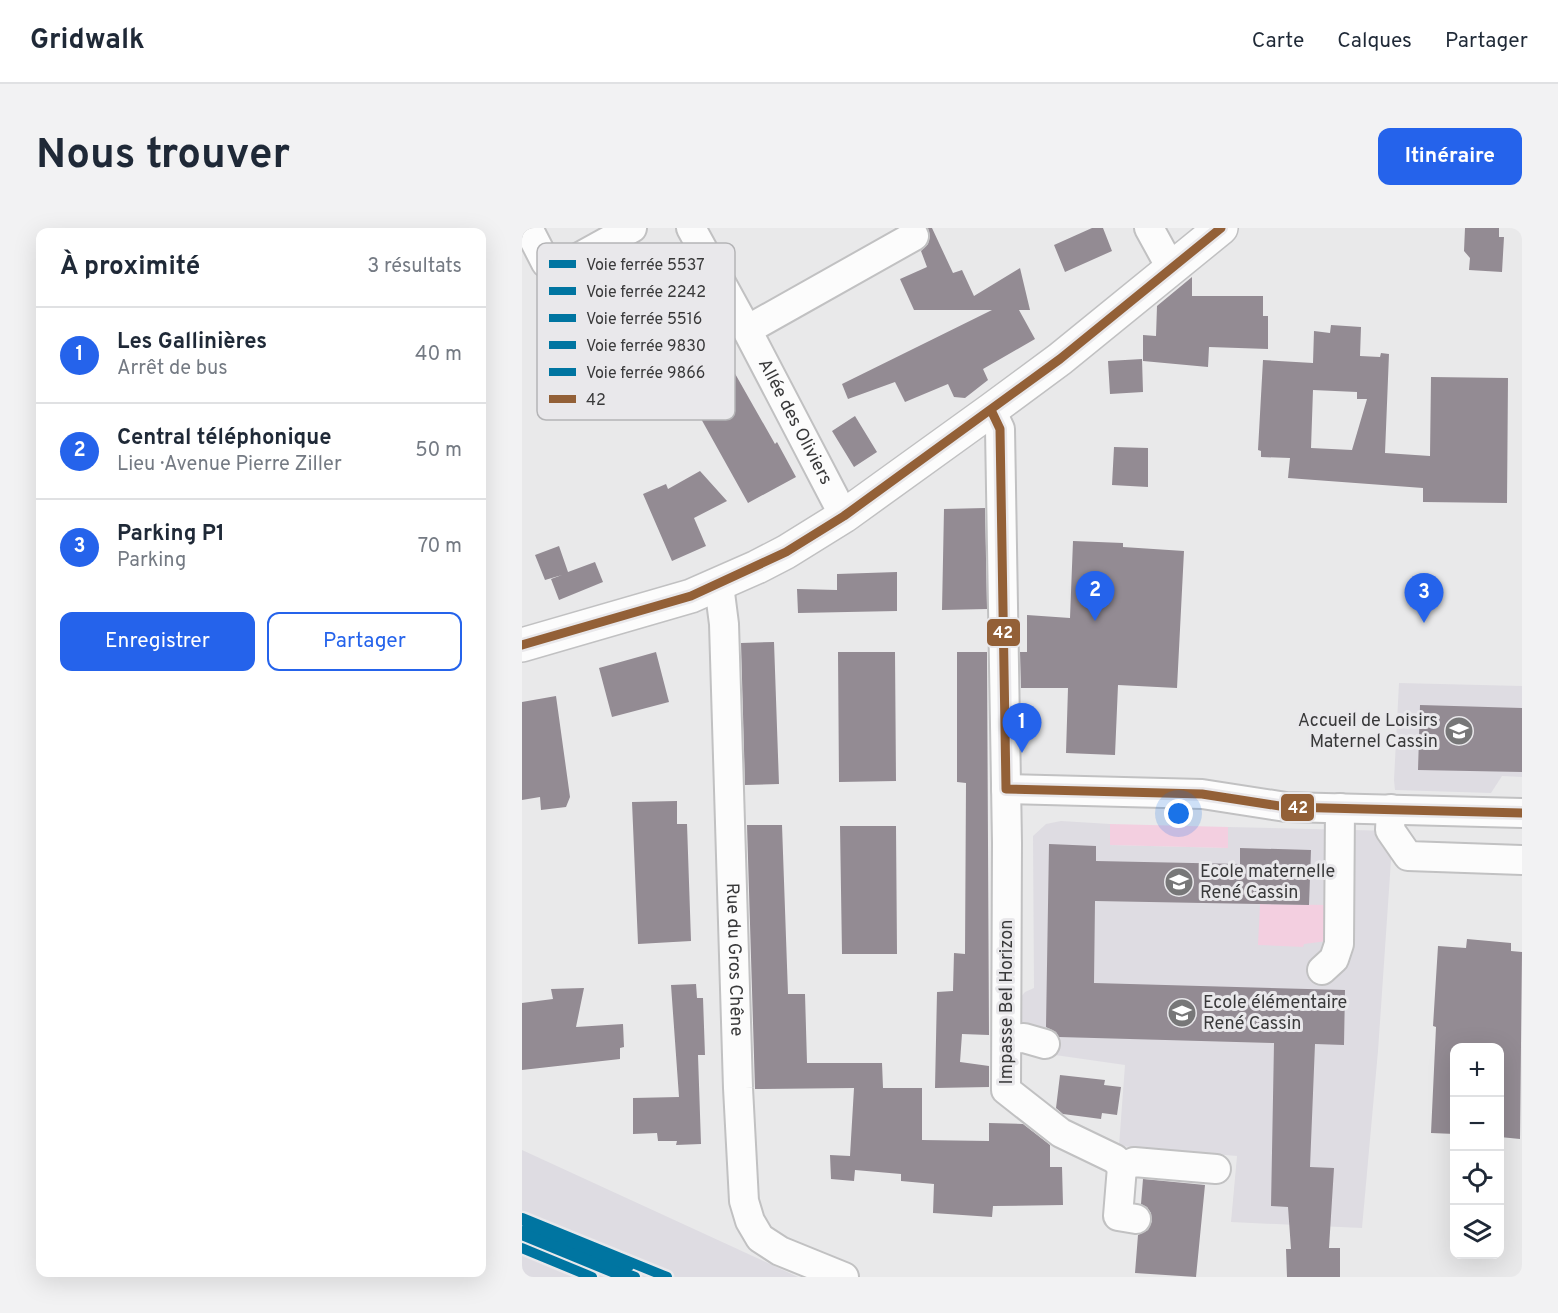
<!DOCTYPE html>
<html lang="fr">
<head>
<meta charset="utf-8">
<style>
  body { margin:0; font-family:Overpass,sans-serif; background:#f2f2f3; color:#1f2937 }
  .controls { position:absolute; right:18px; bottom:18px; display:grid; overflow:hidden; border-radius:12px; box-shadow:0 6px 24px #0002 }
  .controls button { width:54px; height:54px; display:grid; place-items:center; padding:0; border:0; border-bottom:2px solid #e0e1e3; background:#fff; color:#1f2937; font:30px sans-serif }
  .you { position:absolute; left:657px; top:586px; width:21px; height:21px; margin:-15px; border:4px solid #fff; border-radius:50%; background:#1a73e8; box-shadow:0 0 0 9px #1a73e833 }
  .badge { display:grid; place-items:center; width:39px; height:39px; border-radius:50%; background:#2563eb; color:#fff; font-size:20px; font-weight:700 }
  .pin { position:absolute; translate:-50% -50px; filter:drop-shadow(0 2px 3px #0008) }
  .pin::after { content:''; position:absolute; top:32px; width:21px; height:18px; background:inherit; clip-path:polygon(0 0,100% 0,50% 100%) }
  .list { margin:0; padding:0; list-style:none }
  h2 { display:flex; justify-content:space-between; align-items:center; height:78px; margin:0; padding:0 24px; font-size:26px }
  h2 small { font-size:20px; font-weight:400; color:#747a83 }
  .list li { display:grid; grid-template-columns:39px 1fr auto; gap:18px; align-items:center; box-sizing:border-box; height:96px; padding:0 24px; border-top:2px solid #e0e1e3 }
  .list b { display:block; font-size:22px; white-space:nowrap }
  .list p { margin:0; font-size:20px; white-space:nowrap; color:#747a83 }
  .list em { font-size:20px; font-style:normal; color:#747a83 }
  .actions { display:flex; gap:12px; padding:18px 24px }
  .actions a { flex:1; padding:14px 0; border:2px solid #2563eb; border-radius:12px; text-align:center; font-size:21px; color:#2563eb }
  .actions .main { background:#2563eb; color:#fff }
  .icon { flex:none; width:33px; height:33px; fill:none; stroke:currentColor; stroke-width:2; stroke-linecap:round; stroke-linejoin:round }
  .map { position:relative; flex:none; width:1000px; height:1049px; overflow:hidden; border-radius:12px }
  header { display:flex; align-items:center; gap:36px; box-sizing:border-box; height:84px; padding:0 30px; background:#fff; border-bottom:2px solid #e0e1e3 }
  header strong { font-size:28px }
  nav { display:flex; gap:33px; margin-inline-start:auto; font-size:21px }
  .intro { display:flex; align-items:center; justify-content:space-between; box-sizing:border-box; height:144px; padding:0 36px }
  h1 { margin:0; font-size:42px }
  .button { padding:15px 27px; border-radius:12px; background:#2563eb; color:#fff; font-size:21px; font-weight:700 }
  main { display:flex; gap:36px; padding:0 36px }
  aside { flex:1; background:#fff; border-radius:12px; box-shadow:0 6px 24px #0002 }
  .map>svg:first-child { display:block }
  .built { fill:#dedce2 }
  .green { fill:#f3cfe0 }
  .building { fill:#938b93; fill-rule:evenodd }
  .lines { fill:none; stroke-linecap:round; stroke-linejoin:round }
  .minor-casing { stroke:#c1c1c2; stroke-width:32 }
  .major-casing { stroke:#c1c1c2; stroke-width:36 }
  .minor { stroke:#fcfcfc; stroke-width:28 }
  .major { stroke:#fcfcfc; stroke-width:33 }
  .bus-1-casing { stroke:#e9e8eb; stroke-width:14 }
  .bus-1 { stroke:#936037; stroke-width:9 }
  .rail-1-casing { stroke:#e9e8eb; stroke-width:15 }
  .rail-2-casing { stroke:#e9e8eb; stroke-width:15 }
  .rail-3-casing { stroke:#e9e8eb; stroke-width:15 }
  .rail-4-casing { stroke:#e9e8eb; stroke-width:15 }
  .rail-5-casing { stroke:#e9e8eb; stroke-width:15 }
  .rail-1 { stroke:#0075a1; stroke-width:10 }
  .rail-2 { stroke:#0075a1; stroke-width:10 }
  .rail-3 { stroke:#0075a1; stroke-width:10 }
  .rail-4 { stroke:#0075a1; stroke-width:10 }
  .rail-5 { stroke:#0075a1; stroke-width:10 }
  .labels { text-anchor:middle; dominant-baseline:central; stroke-width:6; stroke-linejoin:round; paint-order:stroke }
  .street-label { font-size:18px; fill:#39393a; stroke:#e9e8eb }
  .poi-label { font-size:18px; fill:#39393a; stroke:#e9e8eb; text-anchor:start }
  .key { fill:#e9e8eb; stroke:#b4b4b6; stroke-width:1.5 }
  .key-label { font-size:16px; fill:#39393a }
  .line-badge { stroke:#e9e8eb; stroke-width:2 }
  .badge-label { font-size:16px; text-anchor:middle; font-weight:bold; fill:#fff }
</style>
</head>
<body>
<header>
<strong>Gridwalk</strong>
<nav><a>Carte</a><a>Calques</a><a>Partager</a></nav>
</header>
<div class="intro"><h1>Nous trouver</h1><a class="button">Itinéraire</a></div>
<main>
<aside>
<h2>À proximité<small>3 résultats</small></h2>
<ul class="list">
<li><span class="badge">1</span><div><b>Les Gallinières</b><p>Arrêt de bus</p></div><em>40 m</em></li>
<li><span class="badge">2</span><div><b>Central téléphonique</b><p>Lieu · Avenue Pierre Ziller</p></div><em>50 m</em></li>
<li><span class="badge">3</span><div><b>Parking P1</b><p>Parking</p></div><em>70 m</em></li>
</ul>
<div class="actions"><a class="main">Enregistrer</a><a>Partager</a></div>
</aside>
<div class="map">
<svg width="1000" height="1049" viewBox="0 0 1000 1049">
  <rect width="100%" height="100%" fill="#e9e9ea"/>
  <path class="built" d="M877 455 1000 458V549L980 548 969 565 873 562 872 552Z
    M539 593 588 596 589 617 706 620V599L871 603 856 823 840 1000 709 994 715 928 597 918 603 837 498 822 506 801 497 792 496 772 503 764 512 760 511 608 524 596Z
    M0 922 235 1030 276 1049H0Z"/>
  <path class="green" d="M588 596 706 599V620L588 617Z
    M738 676 807 677 805 713 782 716 781 719 736 717Z"/>
  <path class="building" d="M406 0H410L431 45 440 42 452 68 498 40 508 82H497L513 111 461 141 466 152 443 170 432 169 426 156 383 174 373 154 326 171 320 156 470 82H392L378 51 405 39 399 23 406 16 408 8Z
    M570 0H581L590 23 543 44 532 17Z
    M943 0H977V9H982L980 44 947 42 948 30 942 23Z
    M670 49V68H741V88H746V121L687 119 686 139 621 133V107L634 108 635 78Z
    M809 97 839 99 838 128 858 129 859 125 867 126 863 225 908 228 909 149 986 150 985 275 901 274V260L766 250 768 230 739 229V223L736 222 741 132 791 135 792 103 808 105ZM791 162 835 164V171H845L830 222 789 220Z
    M620 131 621 164 588 166 586 133Z
    M207 135 253 216 255 214 274 249 226 275 168 171 173 169 166 156Z
    M333 188 355 224 332 239 310 203Z
    M592 219 626 220V259L590 257Z
    M178 243 205 273 172 290 184 318 150 333 121 266 144 256 146 261Z
    M463 280 465 381 420 382 422 281Z
    M551 313 601 315V319L662 323 655 460 596 457 593 527 544 525 546 460H499L498 424H505V387L548 390Z
    M37 318 46 344 73 334 81 354 37 372 29 351 40 347 23 352 13 327Z
    M375 344V383L276 385 275 361 315 362V346Z
    M252 414 257 556 223 557 219 415Z
    M134 424 147 474 90 489 77 440Z
    M316 424H373L374 553 317 554Z
    M435 424H465L467 807 440 806 438 834 467 838V859L413 860 415 764 431 763 432 725 443 726 444 555 435 554Z
    M34 468 48 569 44 579 19 582 18 569 0 572V474Z
    M898 477 1000 480V544L896 542Z
    M155 573V596H165L169 713 116 716 110 574Z
    M225 597H260L266 766H283L285 835H360L361 860H400V912L467 913V895L501 896 528 917V939H540L541 977 471 978 470 989 411 985 412 956 379 953V946L333 942 332 953 309 951 308 927 328 928 332 860 233 861Z
    M318 598H374L375 726H320Z
    M527 616 574 618V633L718 636V620L789 622 787 677 573 673 572 755 823 762 822 817 793 816 788 939 812 940 807 1020H818V1049H765L764 1021H769L766 979 749 978 752 815 537 809 534 804 524 799Z
    M945 711 989 715V723L1000 724 998 911 978 909V819H933V906L909 905 914 799 911 798 916 718 944 720Z
    M174 756 175 770H181L183 827H176L179 916 154 917 155 913H136L135 905 111 906V870L157 869 149 757Z
    M62 760 54 799 101 796 102 819 98 820V831L0 842V775L31 771 29 761Z
    M538 847 583 852 582 857 599 859 595 887 580 885 579 891 541 886 534 880Z
    M621 951 683 957 674 1049 613 1045 616 1007 626 1002 630 993 629 985 625 979 619 976Z"/>
  <g class="lines">
    <g class="minor-casing">
      <g id="minor">
        <path d="M6 0 24 35 33 40 43 37 110 0"/>
        <path id="s1" d="M169 0 225 102 322 288"/>
        <path d="M627 0 649 40"/>
        <path d="M225 102 392 8"/>
        <path d="M469 182 478 201 485 615 484 862 539 905 593 931 600 939 596 988 614 991"/>
        <path id="s2" d="M197 357 202 396 216 860 222 973 228 993 238 1010 258 1023 322 1049"/>
        <path d="M484 561 680 566 764 579 1000 585"/>
        <path d="M869 581 868 602 886 628 1000 632"/>
        <path d="M800 742 812 731 817 716 818 580"/>
        <path d="M485 811 502 810 523 816"/>
        <path d="M600 939 612 934 694 941"/>
      </g>
    </g>
    <g class="major-casing">
      <path id="major" d="M0 417 169 368 235 339 264 324 322 288 469 182 538 131 699 0"/>
    </g>
    <use href="#minor" class="minor"/>
    <use href="#major" class="major"/>
    <g class="bus-1-casing">
      <path id="bus-1" d="M469 182 478 201 484 561 680 566 764 579 1000 585
        M0 417 169 368 264 324 322 288 538 131 699 0"/>
    </g>
    <use href="#bus-1" class="bus-1"/>
    <g class="rail-1-casing">
      <path id="rail-1" d="M0 990 145 1049"/>
    </g>
    <g class="rail-2-casing">
      <path id="rail-2" d="M0 1007 102 1049"/>
    </g>
    <g class="rail-3-casing">
      <path id="rail-3" d="M0 1020 70 1049"/>
    </g>
    <g class="rail-4-casing">
      <path id="rail-4" d="M0 1003 113 1049"/>
    </g>
    <g class="rail-5-casing">
      <path id="rail-5" d="M5 996 107 1038"/>
    </g>
    <use href="#rail-1" class="rail-1"/>
    <use href="#rail-2" class="rail-2"/>
    <use href="#rail-3" class="rail-3"/>
    <use href="#rail-4" class="rail-4"/>
    <use href="#rail-5" class="rail-5"/>
  </g>
  <defs>
    <g id="school-disc" transform="scale(1.5)"><circle r="9.5" fill="#777778" stroke="#e9e8eb"/><path d="M0-5L7-2L0 1L-7-2ZM-4 1L0 2.5L4 1V4Q0 6-4 4Z" fill="#fff"/></g>
  </defs>
  <g fill-rule="evenodd">
    <use href="#school-disc" x="937" y="503"/>
    <use href="#school-disc" x="657" y="654"/>
    <use href="#school-disc" x="660" y="785"/>
  </g>
  <g class="labels">
    <g class="street-label">
      <text stroke="none"><textPath href="#s1" startOffset="220">Allée des Oliviers</textPath></text>
      <text stroke="none"><textPath href="#s2" startOffset="375">Rue du Gros Chêne</textPath></text>
      <text transform="translate(485 774) rotate(-90)">Impasse Bel Horizon</text>
    </g>
    <g class="poi-label">
      <text x="916" y="493" text-anchor="end">Accueil de Loisirs<tspan x="916" dy="21">Maternel Cassin</tspan></text>
      <text x="678" y="644">Ecole maternelle<tspan x="678" dy="21">René Cassin</tspan></text>
      <text x="681" y="775">Ecole élémentaire<tspan x="681" dy="21">René Cassin</tspan></text>
    </g>
  </g>
  <rect x="15" y="15" width="198" height="177" rx="9" class="key"/>
  <rect x="27" y="32" width="27" height="8" fill="#0075a1"/>
  <rect x="27" y="59" width="27" height="8" fill="#0075a1"/>
  <rect x="27" y="86" width="27" height="8" fill="#0075a1"/>
  <rect x="27" y="113" width="27" height="8" fill="#0075a1"/>
  <rect x="27" y="140" width="27" height="8" fill="#0075a1"/>
  <rect x="27" y="167" width="27" height="8" fill="#936037"/>
  <g class="key-label">
    <text x="64" y="42">Voie ferrée 5537</text>
    <text x="64" y="69">Voie ferrée 2242</text>
    <text x="64" y="96">Voie ferrée 5516</text>
    <text x="64" y="123">Voie ferrée 9830</text>
    <text x="64" y="150">Voie ferrée 9866</text>
    <text x="64" y="177">42</text>
  </g>
  <g class="line-badge">
    <rect x="464" y="390" width="35" height="29" rx="6" fill="#936037"/>
    <rect x="758" y="565" width="35" height="29" rx="6" fill="#936037"/>
  </g>
  <g class="badge-label">
    <text x="481" y="410">42</text>
    <text x="776" y="585">42</text>
  </g>
</svg>
<div class="controls">
<button>+</button>
<button>−</button>
<button><svg class="icon" aria-label="locate" viewBox="0 0 24 24"><circle cx="12" cy="12" r="6"/><path d="M12 2v4M12 18v4M2 12h4M18 12h4"/></svg></button>
<button><svg class="icon" aria-label="layers" viewBox="0 0 24 24"><path d="M12 4l9 5-9 5-9-5zM3 14l9 5 9-5"/></svg></button>
</div>
<div class="you"></div>
<div class="pin badge" style="left:500px;top:525px">1</div>
<div class="pin badge" style="left:573px;top:393px">2</div>
<div class="pin badge" style="left:902px;top:395px">3</div>
</div>
</main>
</body>
</html>
